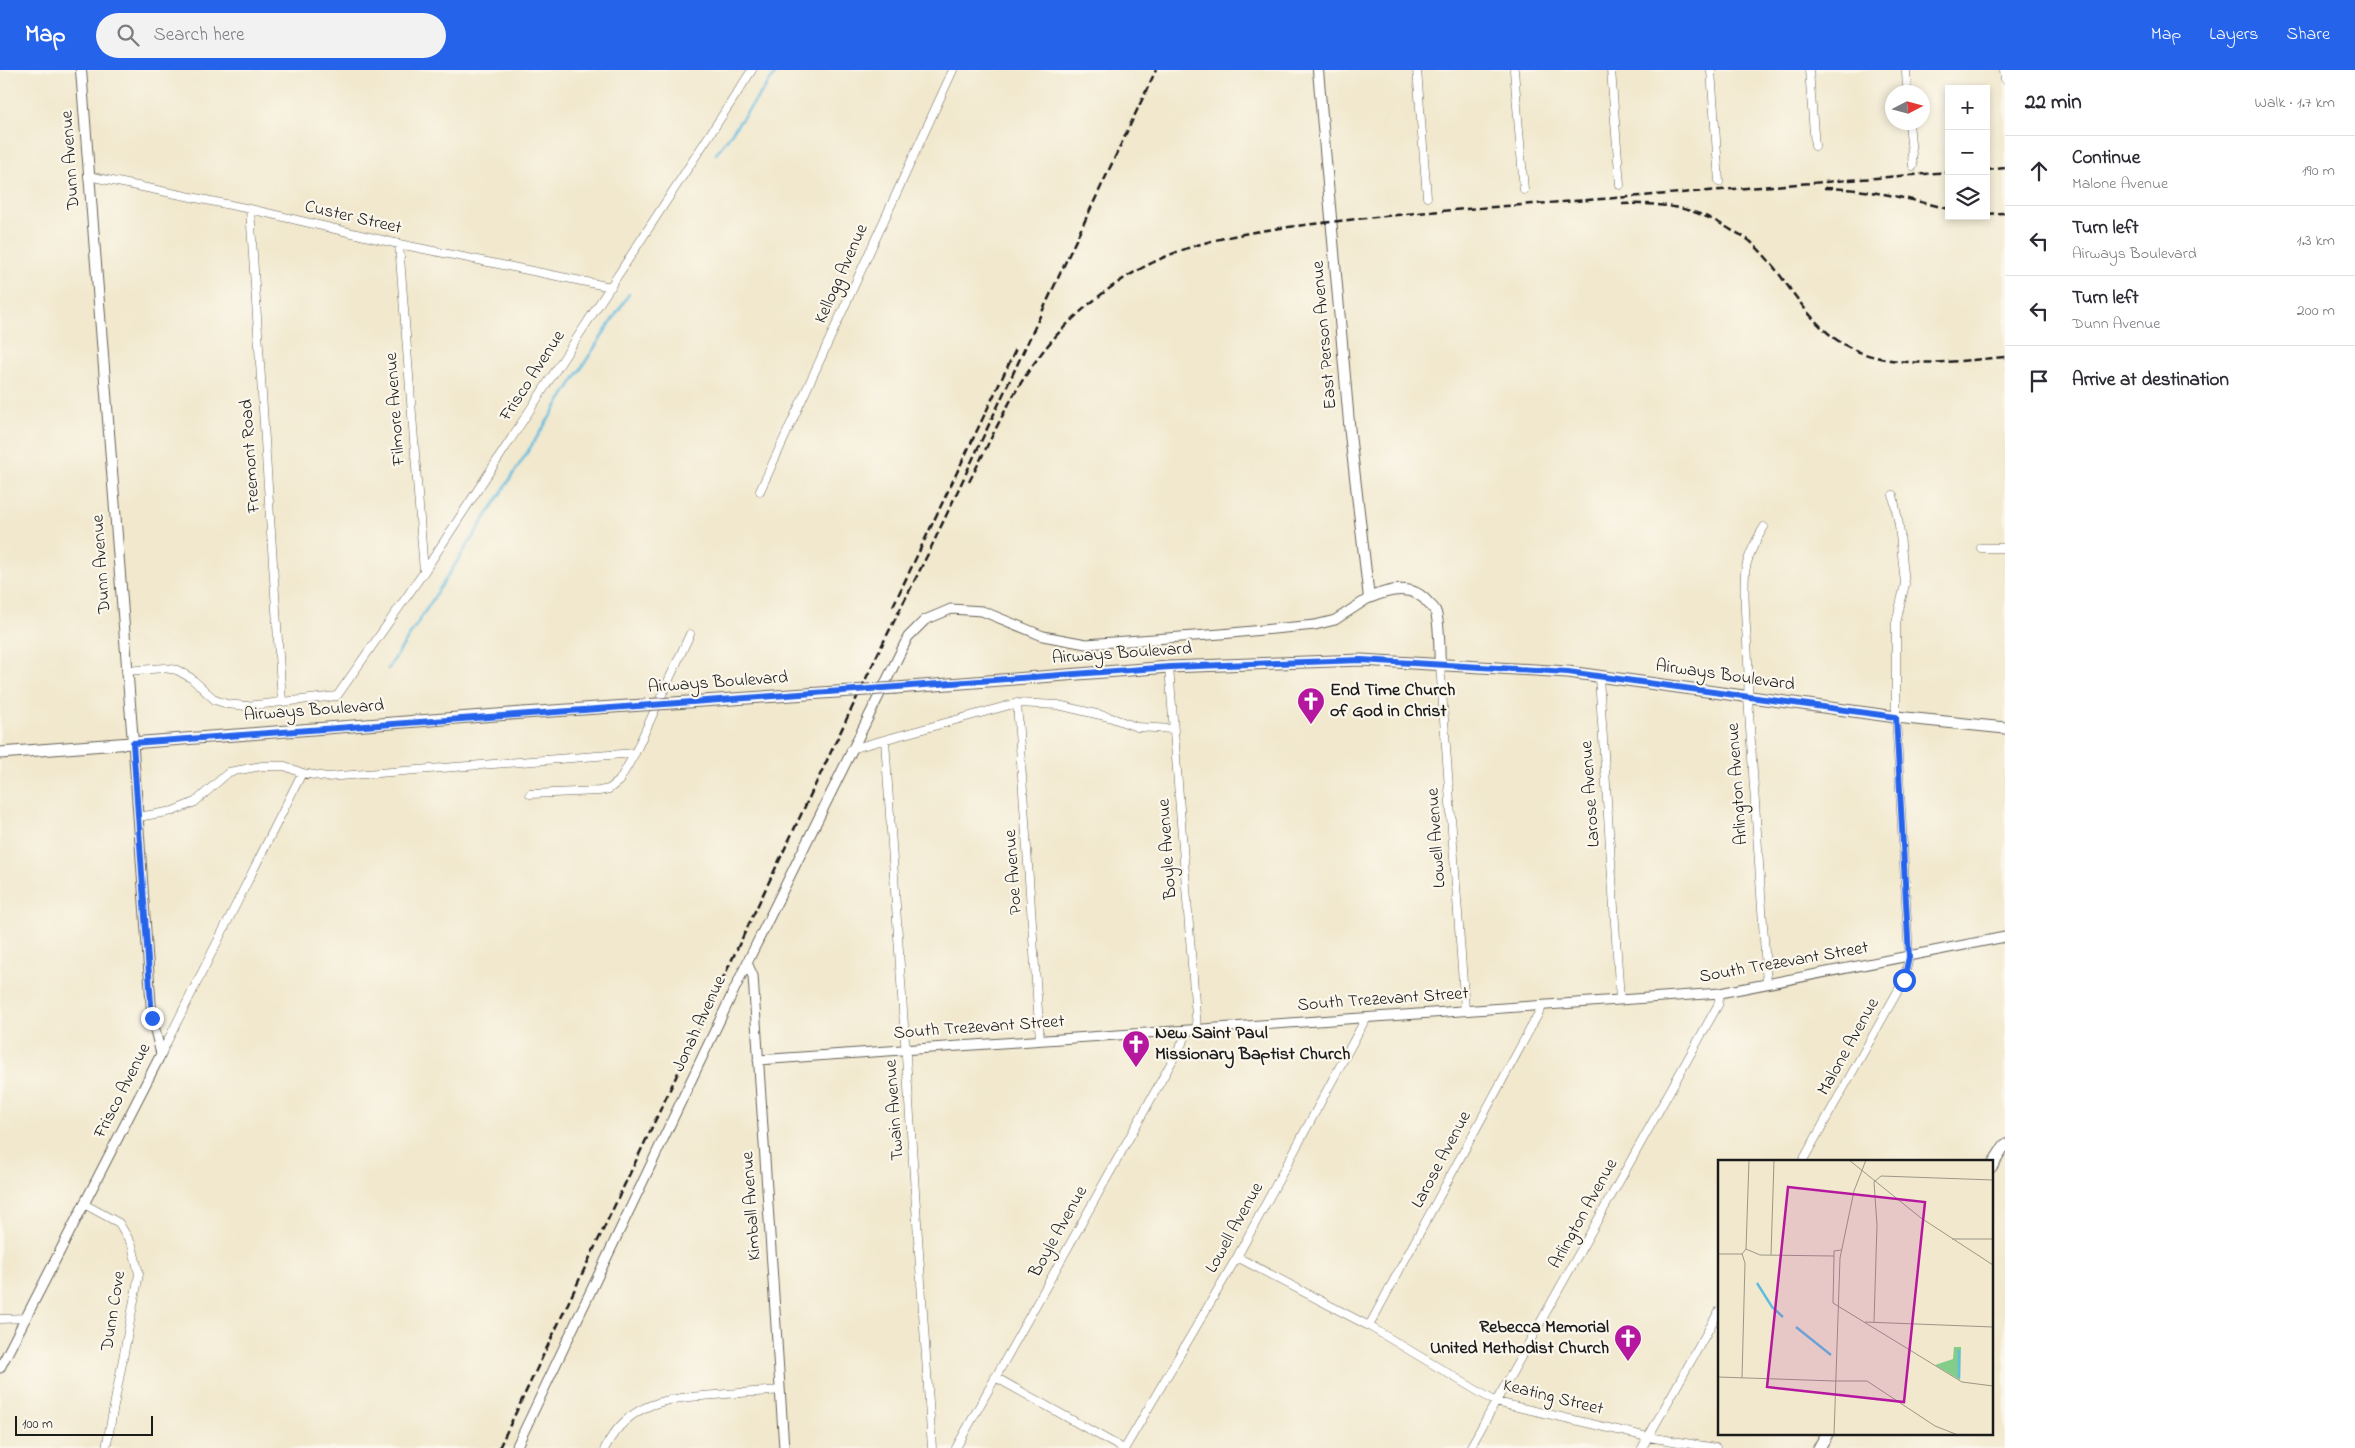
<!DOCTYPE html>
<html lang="en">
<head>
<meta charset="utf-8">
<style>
  body { margin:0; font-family:"Indie Flower",sans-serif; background:#f2f2f3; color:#2b2b33 }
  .controls { position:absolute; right:15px; top:15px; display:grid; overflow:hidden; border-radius:0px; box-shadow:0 2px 8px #0003 }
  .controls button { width:45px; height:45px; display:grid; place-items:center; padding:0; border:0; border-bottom:1px solid #e1e1e2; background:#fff; color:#2b2b33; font:25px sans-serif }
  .compass { position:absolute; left:1885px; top:15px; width:45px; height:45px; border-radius:50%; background:#fff; box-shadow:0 2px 8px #0003; rotate:84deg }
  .scale { position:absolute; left:15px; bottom:12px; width:138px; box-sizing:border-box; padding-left:5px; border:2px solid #1c1c1c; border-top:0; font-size:14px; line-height:18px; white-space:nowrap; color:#1c1c1c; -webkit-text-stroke:4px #fbf7ec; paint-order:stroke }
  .stop { position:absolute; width:15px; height:15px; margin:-11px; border:4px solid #2563eb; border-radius:50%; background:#fff }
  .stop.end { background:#2563eb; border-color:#fff; box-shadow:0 1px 5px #0008 }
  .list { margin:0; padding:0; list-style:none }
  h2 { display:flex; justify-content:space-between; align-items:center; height:65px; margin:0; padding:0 20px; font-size:21px }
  h2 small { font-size:16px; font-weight:400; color:#7c7c81 }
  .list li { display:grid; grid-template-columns:32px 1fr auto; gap:15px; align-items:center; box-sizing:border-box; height:70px; padding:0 20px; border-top:1px solid #e1e1e2 }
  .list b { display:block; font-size:19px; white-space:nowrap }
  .list p { margin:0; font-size:16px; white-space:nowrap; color:#7c7c81 }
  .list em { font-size:16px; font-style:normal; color:#7c7c81 }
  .icon { flex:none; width:28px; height:28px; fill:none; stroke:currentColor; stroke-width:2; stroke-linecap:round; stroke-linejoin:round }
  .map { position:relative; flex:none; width:2005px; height:1378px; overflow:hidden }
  header { display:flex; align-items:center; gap:30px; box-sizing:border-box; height:70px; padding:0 25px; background:#2563eb; color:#fff }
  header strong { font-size:24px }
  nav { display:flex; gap:28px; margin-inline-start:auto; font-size:18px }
  .search { width:350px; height:45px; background:#f2f2f3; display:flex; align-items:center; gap:12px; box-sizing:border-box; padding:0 18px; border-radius:28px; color:#7c7c81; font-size:19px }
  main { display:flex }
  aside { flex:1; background:#fff }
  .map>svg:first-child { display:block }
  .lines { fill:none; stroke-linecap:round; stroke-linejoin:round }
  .stream { stroke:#62bbe0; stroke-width:2.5 }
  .minor-casing { stroke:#67635a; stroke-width:9 }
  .tertiary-casing { stroke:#67635a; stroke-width:11 }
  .secondary-casing { stroke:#67635a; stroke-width:12 }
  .primary-casing { stroke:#67635a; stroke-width:13 }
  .minor { stroke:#fff; stroke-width:8 }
  .tertiary { stroke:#fff; stroke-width:9 }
  .secondary { stroke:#fff; stroke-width:10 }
  .primary { stroke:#fff; stroke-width:11 }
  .rail { stroke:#1c1c1c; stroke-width:2.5; stroke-dasharray:8 4; stroke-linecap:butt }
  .primary-bridge-casing { stroke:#67635a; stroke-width:13; stroke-linecap:butt }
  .primary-bridge { stroke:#fff; stroke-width:11 }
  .route { stroke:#2563eb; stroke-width:6 }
  .labels { text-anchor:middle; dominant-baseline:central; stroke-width:4.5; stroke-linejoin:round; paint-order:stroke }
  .street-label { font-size:18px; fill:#1c1c1c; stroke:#fbf7ec }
  .poi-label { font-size:18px; font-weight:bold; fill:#1c1c1c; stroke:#fbf7ec; text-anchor:start }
  .inset-river { fill:none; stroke:#62bbe0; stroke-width:2.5 }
  .inset-road { fill:none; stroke:#9c9686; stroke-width:1 }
  .view { fill:#b5179e; fill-opacity:0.15; stroke:#b5179e; stroke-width:2.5 }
  .inset-edge { fill:none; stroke:#1c1c1c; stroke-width:2.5 }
</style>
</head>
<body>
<header>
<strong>Map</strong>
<div class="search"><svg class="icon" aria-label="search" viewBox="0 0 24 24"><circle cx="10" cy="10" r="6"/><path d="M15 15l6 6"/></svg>Search here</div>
<nav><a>Map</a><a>Layers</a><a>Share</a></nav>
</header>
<main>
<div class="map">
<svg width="2005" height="1378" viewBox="0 0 2005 1378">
  <rect width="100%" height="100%" fill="#fbf7ec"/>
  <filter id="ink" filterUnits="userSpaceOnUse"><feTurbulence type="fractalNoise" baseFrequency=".02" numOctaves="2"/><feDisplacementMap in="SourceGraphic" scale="10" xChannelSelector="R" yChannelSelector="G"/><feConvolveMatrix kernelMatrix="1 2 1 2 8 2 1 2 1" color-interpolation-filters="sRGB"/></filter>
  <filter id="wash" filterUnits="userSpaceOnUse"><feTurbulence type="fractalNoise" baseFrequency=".0096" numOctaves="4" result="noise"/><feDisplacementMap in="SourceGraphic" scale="20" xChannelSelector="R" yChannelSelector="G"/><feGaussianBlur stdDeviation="1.12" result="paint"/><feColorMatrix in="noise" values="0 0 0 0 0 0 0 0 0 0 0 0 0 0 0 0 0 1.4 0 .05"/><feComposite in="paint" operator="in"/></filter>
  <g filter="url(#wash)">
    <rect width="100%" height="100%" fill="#f1e8cd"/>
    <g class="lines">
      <path class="stream" d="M716 84 778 0
        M388 599 629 224"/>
    </g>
  </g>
  <g filter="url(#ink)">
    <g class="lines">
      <g class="minor-casing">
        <path id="minor" d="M1417 0 1427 127
          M1514 0 1524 120
          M1611 0 1620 115
          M1711 0 1719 112
          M1809 0 1815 76
          M1906 0 1907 22
          M2004 0 2005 9
          M1909 52 1913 96
          M88 106 250 139 399 174 611 217
          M250 139 282 632
          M399 174 424 502
          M760 421 953 0
          M1764 457C1756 470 1747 486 1745 503 1742 544 1751 586 1748 627L1767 914
          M1981 478H2005
          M1440 594 1465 940
          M1169 597 1197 959
          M126 601 164 598 177 600 191 608 215 630 227 634 246 636 337 626 424 502 752 0
          M1599 607 1620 930
          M1017 633 1040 970
          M885 670 932 1378
          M851 679 1017 633 1058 635 1109 647 1137 657 1173 659
          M530 724 599 721 609 719 619 711 635 683 690 564
          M138 747 173 741 195 732 229 702 262 696H285L302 703 327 707 635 683
          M161 984 302 703
          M1802 1092 1904 910 1909 887 1896 647V553L1905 514 1899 455 1893 425
          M84 1134 119 1153 132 1175 139 1204 106 1378
          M1237 1187 1369 1256 1496 1332 1648 1367 1716 1378
          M0 1249 26 1248
          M1369 1256 1542 937
          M995 1307 1122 1378
          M605 1378C629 1331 668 1328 715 1325 737 1323 759 1322 780 1320
          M956 1378 1185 968 1187 960
          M1125 1378 1237 1187 1366 948
          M1470 1378 1718 935 1720 923
          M1642 1378 1719 1241"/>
      </g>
      <g class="tertiary-casing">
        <path id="tertiary" d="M747 893 753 906 784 1378
          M758 990 1720 923 2005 867
          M0 1298 161 984 152 948 133 673
          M516 1378 747 893 908 567 925 550 951 539 982 541 1043 566 1086 574 1221 564 1315 555 1335 550 1369 528"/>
      </g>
      <g class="secondary-casing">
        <path id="secondary" d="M81 0 133 673
          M1318 0 1350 364 1369 528C1389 519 1414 513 1429 534 1432 536 1435 540 1436 543 1440 558 1439 578 1440 594"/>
      </g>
      <g class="primary-casing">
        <path id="primary" d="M896 618 1169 597 1361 590 1568 602 1896 647 2005 658
          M0 683 523 643
          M1991 1097 2005 1075
          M1819 1378 1827 1364"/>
      </g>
      <use href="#minor" class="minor"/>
      <use href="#tertiary" class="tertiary"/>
      <use href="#secondary" class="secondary"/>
      <use href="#primary" class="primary"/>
      <path class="rail" d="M1986 100 2005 98
        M1824 118C1870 119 1905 128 1949 139
        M1622 134C1664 133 1695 137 1731 160 1738 163 1745 167 1751 172 1791 208 1806 262 1862 283 1909 299 1957 291 2005 287
        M1986 144 2005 143
        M969 412C990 372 1008 329 1035 292 1059 258 1093 228 1128 206 1195 165 1264 160 1339 151 1408 143 1478 138 1548 133 1681 123 1815 113 1949 102
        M893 536 1016 279
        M499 1378 881 577 928 484 1156 0"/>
      <g class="primary-bridge-casing">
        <path id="primary-bridge" d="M523 643 896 618"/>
      </g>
      <use href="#primary-bridge" class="primary-bridge"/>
    </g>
  </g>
  <g class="lines" filter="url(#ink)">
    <path class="route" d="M152 948 133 673 1170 597 1361 590 1568 602 1896 647 1909 887 1904 910"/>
  </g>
  <defs>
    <g id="church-pin" transform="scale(1.4375)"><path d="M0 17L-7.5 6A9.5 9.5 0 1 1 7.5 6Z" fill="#b5179e" stroke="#fbf7ec"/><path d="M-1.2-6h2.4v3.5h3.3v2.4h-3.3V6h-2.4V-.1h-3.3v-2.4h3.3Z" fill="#fff"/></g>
  </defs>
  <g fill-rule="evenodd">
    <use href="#church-pin" x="1311" y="631"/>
    <use href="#church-pin" x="1136" y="974"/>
    <use href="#church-pin" x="1628" y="1268"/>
  </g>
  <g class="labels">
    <g class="street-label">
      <text transform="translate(71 90) rotate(-94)">Dunn Avenue</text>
      <text transform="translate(353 148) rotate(13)">Custer Street</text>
      <text transform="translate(842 204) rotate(-66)">Kellogg Avenue</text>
      <text transform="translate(1325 265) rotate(-95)">East Person Avenue</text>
      <text transform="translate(533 306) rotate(-57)">Frisco Avenue</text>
      <text transform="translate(396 339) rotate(-94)">Filmore Avenue</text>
      <text transform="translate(251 386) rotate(-94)">Freemont Road</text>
      <text transform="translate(102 494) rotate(-94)">Dunn Avenue</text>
      <text transform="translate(1122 584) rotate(-4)">Airways Boulevard</text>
      <text transform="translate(1725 606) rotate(8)">Airways Boulevard</text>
      <text transform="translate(718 613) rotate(-4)">Airways Boulevard</text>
      <text transform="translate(314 641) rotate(-4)">Airways Boulevard</text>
      <text transform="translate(1738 714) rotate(-94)">Arlington Avenue</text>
      <text transform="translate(1591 724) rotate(-94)">Larose Avenue</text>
      <text transform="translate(1437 768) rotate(-94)">Lowell Avenue</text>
      <text transform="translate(1168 779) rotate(-94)">Boyle Avenue</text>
      <text transform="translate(1014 802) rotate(-94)">Poe Avenue</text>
      <text transform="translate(1784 893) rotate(-10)">South Trezevant Street</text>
      <text transform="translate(1383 930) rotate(-4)">South Trezevant Street</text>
      <text transform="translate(700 954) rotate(-65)">Jonah Avenue</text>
      <text transform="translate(979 958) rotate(-4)">South Trezevant Street</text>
      <text transform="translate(1849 977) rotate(-61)">Malone Avenue</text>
      <text transform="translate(123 1021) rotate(-63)">Frisco Avenue</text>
      <text transform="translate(895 1040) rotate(-94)">Twain Avenue</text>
      <text transform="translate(1442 1090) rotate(-62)">Larose Avenue</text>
      <text transform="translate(752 1136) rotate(-94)">Kimball Avenue</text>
      <text transform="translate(1584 1144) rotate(-61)">Arlington Avenue</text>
      <text transform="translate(1235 1158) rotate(-61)">Lowell Avenue</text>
      <text transform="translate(1059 1162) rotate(-61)">Boyle Avenue</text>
      <text transform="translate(114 1241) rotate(-81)">Dunn Cove</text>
      <text transform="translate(1553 1328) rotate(14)">Keating Street</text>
    </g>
    <g class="poi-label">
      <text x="1330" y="621">End Time Church<tspan x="1330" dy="21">of God in Christ</tspan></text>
      <text x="1155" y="964">New Saint Paul<tspan x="1155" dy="21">Missionary Baptist Church</tspan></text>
      <text x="1609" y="1258" text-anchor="end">Rebecca Memorial<tspan x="1609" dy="21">United Methodist Church</tspan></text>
    </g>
  </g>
  <g transform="translate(1718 1090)">
    <rect width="275" height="275" fill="#f1e8cd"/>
    <path d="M236 187H243L242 220 217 205 235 199Z" fill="#82cd8a"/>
    <path class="inset-river" d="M39 123 54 147 65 157M78 167 113 195M241 190V218"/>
    <path class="inset-road" d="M131 0 203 58 275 105M234 79H275M28 89 31 0M0 94H24L28 89 42 95 116 96V91L123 90M24 94 27 103 24 218M53 95 56 0M116 96 115 143 244 222 275 226M147 162 275 167M156 162 159 65 156 22 163 16 275 20M0 217 117 221M117 221H149L217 266 240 275M116 275 122 98 136 31 148 0"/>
    <path class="view" d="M70 27 207 42 186 242 49 227Z"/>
    <rect width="275" height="275" class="inset-edge"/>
  </g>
</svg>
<div class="controls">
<button>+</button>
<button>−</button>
<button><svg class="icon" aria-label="layers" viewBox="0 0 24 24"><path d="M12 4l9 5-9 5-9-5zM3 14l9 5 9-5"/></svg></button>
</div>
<svg class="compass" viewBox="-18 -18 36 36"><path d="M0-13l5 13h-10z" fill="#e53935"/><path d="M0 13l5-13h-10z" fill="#7c7c81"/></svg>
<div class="scale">100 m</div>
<div class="stop" style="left:1904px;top:910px"></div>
<div class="stop end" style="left:152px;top:948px"></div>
</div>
<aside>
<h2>22 min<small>Walk · 1.7 km</small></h2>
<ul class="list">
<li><svg class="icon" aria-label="ahead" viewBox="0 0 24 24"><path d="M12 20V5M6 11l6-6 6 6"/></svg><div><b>Continue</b><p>Malone Avenue</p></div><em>190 m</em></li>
<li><svg class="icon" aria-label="left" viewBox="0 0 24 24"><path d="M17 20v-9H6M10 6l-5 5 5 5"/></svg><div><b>Turn left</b><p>Airways Boulevard</p></div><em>1.3 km</em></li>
<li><svg class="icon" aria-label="left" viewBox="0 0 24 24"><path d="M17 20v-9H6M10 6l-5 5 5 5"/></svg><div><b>Turn left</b><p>Dunn Avenue</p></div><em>200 m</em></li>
<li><svg class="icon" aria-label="arrive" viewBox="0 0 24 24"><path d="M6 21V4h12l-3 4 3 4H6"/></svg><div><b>Arrive at destination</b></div></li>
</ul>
</aside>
</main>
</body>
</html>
